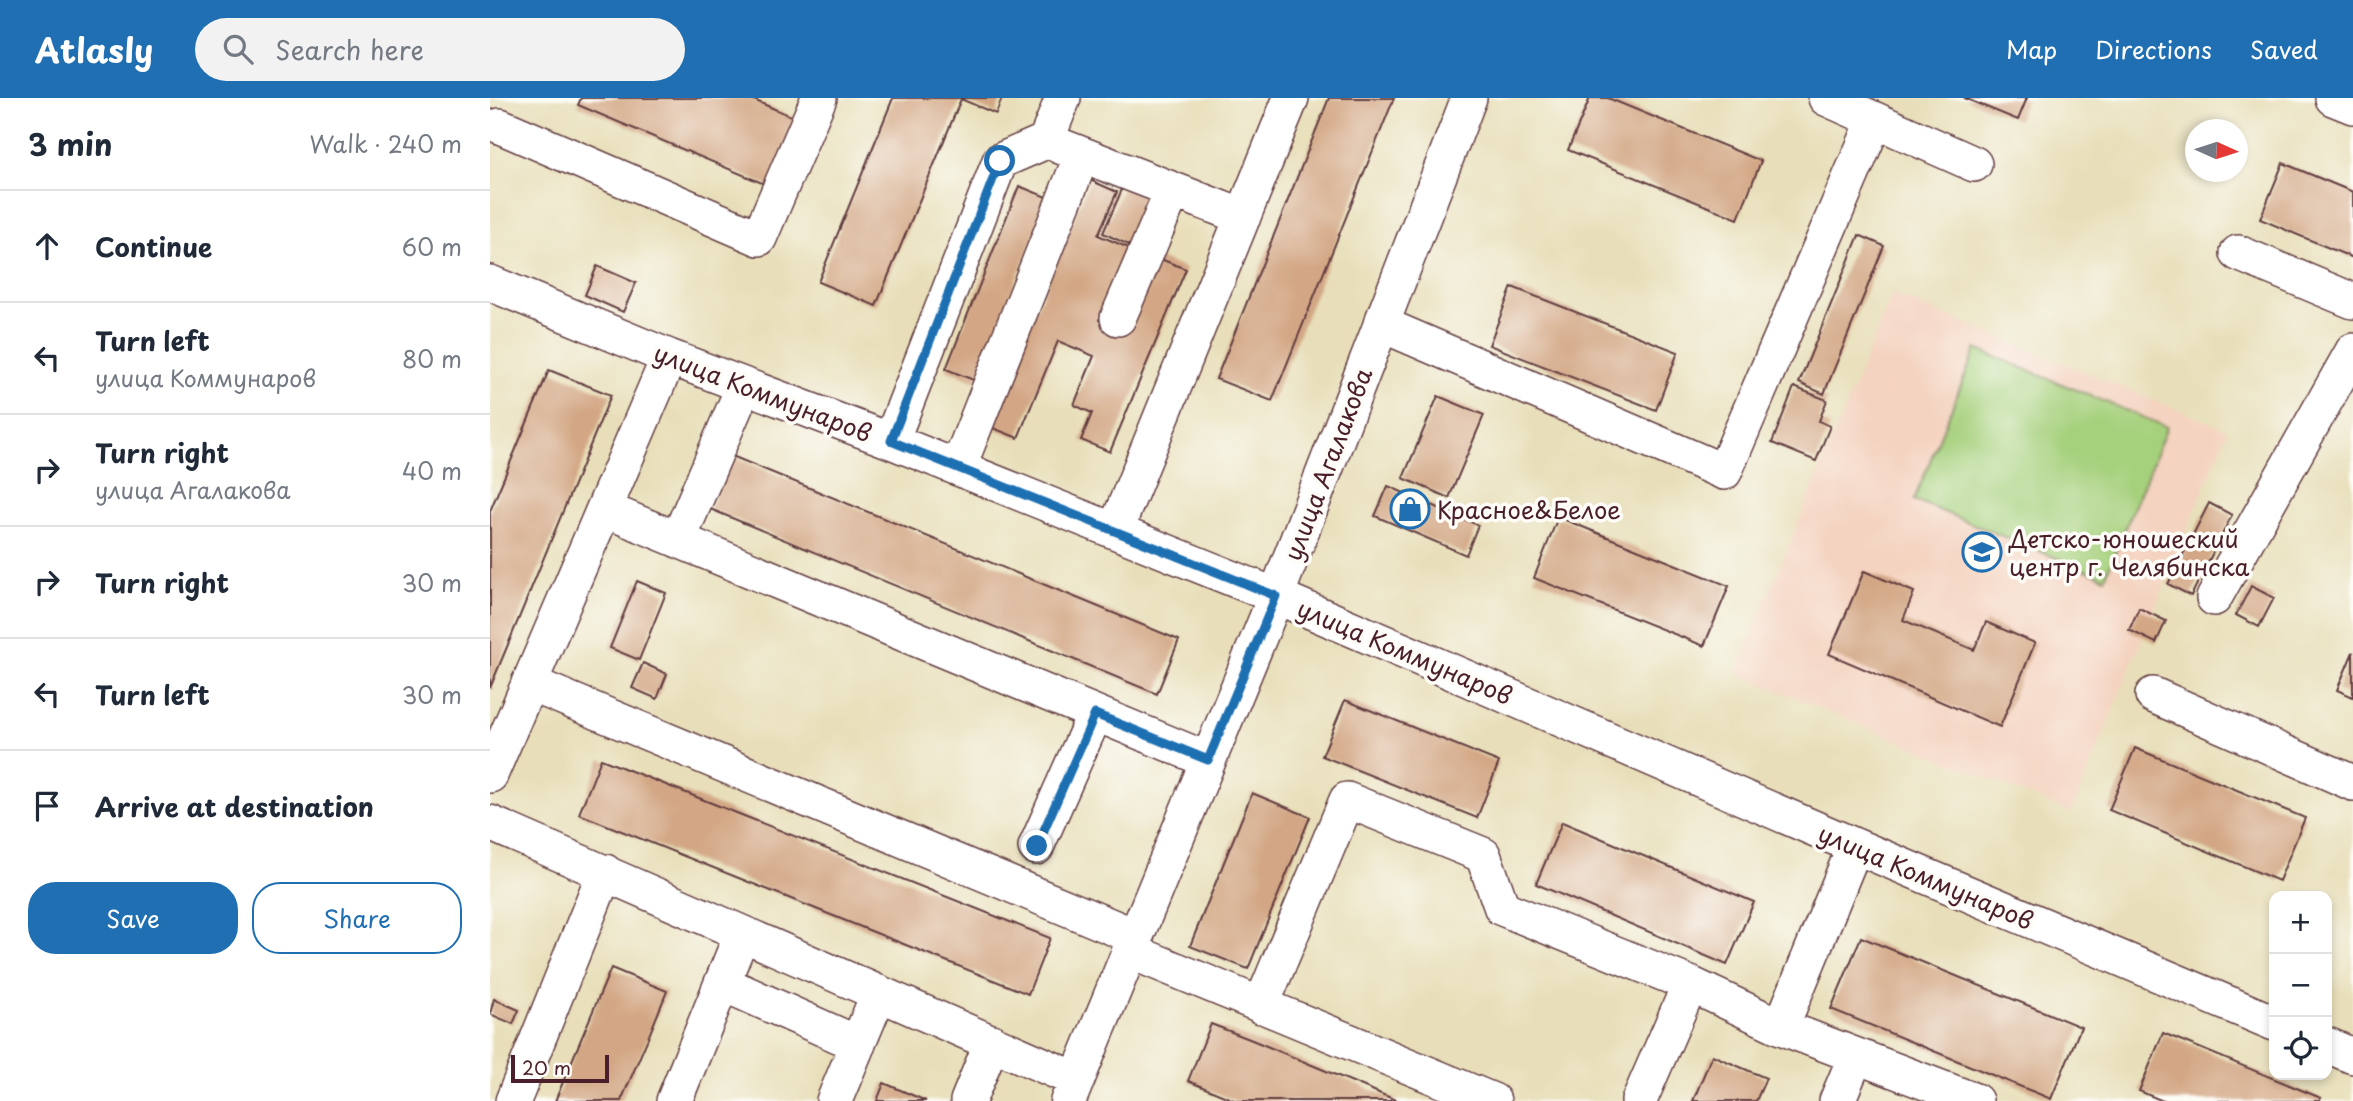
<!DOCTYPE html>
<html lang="en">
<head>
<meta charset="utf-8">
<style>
  body { margin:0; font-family:"Playpen Sans",sans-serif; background:#f2f2f3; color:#1f2937 }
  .controls { position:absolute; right:21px; bottom:21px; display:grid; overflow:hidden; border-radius:14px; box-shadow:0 4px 10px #0003 }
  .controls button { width:63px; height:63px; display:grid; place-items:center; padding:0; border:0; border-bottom:2px solid #e0e1e3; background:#fff; color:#1f2937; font:35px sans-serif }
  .compass { position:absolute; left:1695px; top:21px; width:63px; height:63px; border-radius:50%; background:#fff; box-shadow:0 4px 10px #0003; rotate:93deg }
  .scale { position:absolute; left:21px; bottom:18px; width:98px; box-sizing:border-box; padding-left:7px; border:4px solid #4a1f2b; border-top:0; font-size:19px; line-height:24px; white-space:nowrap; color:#4a1f2b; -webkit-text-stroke:5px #fdfcf7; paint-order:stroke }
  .stop { position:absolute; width:21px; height:21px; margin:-16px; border:5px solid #1f6fb2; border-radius:50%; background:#fff }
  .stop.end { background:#1f6fb2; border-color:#fff; box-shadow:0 2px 7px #0008 }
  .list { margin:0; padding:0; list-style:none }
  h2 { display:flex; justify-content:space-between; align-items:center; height:91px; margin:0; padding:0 28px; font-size:30px }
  h2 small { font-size:23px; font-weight:400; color:#747a83 }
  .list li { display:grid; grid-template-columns:46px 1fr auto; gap:21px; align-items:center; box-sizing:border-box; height:112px; padding:0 28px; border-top:2px solid #e0e1e3 }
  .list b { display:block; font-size:26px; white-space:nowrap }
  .list p { margin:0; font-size:23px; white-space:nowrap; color:#747a83 }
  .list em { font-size:23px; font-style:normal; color:#747a83 }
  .actions { display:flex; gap:14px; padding:21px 28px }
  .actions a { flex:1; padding:16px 0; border:2px solid #1f6fb2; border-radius:28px; text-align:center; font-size:24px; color:#1f6fb2 }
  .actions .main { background:#1f6fb2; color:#fff }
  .icon { flex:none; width:38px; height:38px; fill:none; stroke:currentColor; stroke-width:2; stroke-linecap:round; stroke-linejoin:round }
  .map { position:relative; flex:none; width:1863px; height:1003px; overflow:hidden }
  header { display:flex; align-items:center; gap:42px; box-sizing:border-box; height:98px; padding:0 35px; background:#1f6fb2; color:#fff }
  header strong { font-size:33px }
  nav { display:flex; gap:38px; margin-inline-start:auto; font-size:24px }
  .search { width:490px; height:63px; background:#f2f2f3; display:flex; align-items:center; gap:18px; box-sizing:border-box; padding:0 24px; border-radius:38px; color:#747a83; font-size:26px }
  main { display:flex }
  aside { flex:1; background:#fff }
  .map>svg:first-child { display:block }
  .built { fill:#f4d3c0 }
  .green { fill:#a5d07c; stroke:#787854; stroke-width:2 }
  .building { fill:#d3a785 }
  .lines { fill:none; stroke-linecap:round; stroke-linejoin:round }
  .minor-casing { stroke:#623c40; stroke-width:38 }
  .minor { stroke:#fff; stroke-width:35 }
  .route { stroke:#1f6fb2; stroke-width:9 }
  .labels { text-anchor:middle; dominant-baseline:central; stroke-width:7; stroke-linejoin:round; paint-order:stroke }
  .street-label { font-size:24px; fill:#4a1f2b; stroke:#fdfcf7 }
  .poi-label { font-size:24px; fill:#4a1f2b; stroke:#fdfcf7; text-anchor:start }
</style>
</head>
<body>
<header>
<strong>Atlasly</strong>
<div class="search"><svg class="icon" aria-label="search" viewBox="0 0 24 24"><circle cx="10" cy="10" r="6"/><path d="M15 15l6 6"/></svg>Search here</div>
<nav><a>Map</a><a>Directions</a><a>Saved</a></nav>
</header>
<main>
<aside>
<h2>3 min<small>Walk · 240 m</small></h2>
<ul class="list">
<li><svg class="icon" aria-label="ahead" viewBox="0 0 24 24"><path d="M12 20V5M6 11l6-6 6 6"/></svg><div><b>Continue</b></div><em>60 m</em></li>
<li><svg class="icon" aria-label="left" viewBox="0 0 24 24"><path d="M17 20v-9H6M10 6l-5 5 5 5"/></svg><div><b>Turn left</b><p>улица Коммунаров</p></div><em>80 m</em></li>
<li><svg class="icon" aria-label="right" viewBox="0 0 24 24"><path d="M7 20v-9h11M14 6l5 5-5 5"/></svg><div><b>Turn right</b><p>улица Агалакова</p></div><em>40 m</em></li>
<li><svg class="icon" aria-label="right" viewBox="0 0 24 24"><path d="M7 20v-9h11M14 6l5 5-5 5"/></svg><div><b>Turn right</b></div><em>30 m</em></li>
<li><svg class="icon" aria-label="left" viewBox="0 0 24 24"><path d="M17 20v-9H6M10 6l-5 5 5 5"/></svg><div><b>Turn left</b></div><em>30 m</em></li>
<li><svg class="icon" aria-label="arrive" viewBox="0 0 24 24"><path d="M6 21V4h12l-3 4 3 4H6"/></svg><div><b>Arrive at destination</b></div></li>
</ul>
<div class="actions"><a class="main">Save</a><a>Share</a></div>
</aside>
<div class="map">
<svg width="1863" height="1003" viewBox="0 0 1863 1003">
  <rect width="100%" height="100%" fill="#fdfcf7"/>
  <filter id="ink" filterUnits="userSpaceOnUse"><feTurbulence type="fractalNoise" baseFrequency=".0143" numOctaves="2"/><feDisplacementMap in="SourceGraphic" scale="14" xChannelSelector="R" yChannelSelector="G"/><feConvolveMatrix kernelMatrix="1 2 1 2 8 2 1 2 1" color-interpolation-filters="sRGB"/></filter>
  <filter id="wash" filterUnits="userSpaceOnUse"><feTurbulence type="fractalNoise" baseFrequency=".00686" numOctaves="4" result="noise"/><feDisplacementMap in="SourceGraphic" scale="28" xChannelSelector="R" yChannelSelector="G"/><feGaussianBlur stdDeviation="1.57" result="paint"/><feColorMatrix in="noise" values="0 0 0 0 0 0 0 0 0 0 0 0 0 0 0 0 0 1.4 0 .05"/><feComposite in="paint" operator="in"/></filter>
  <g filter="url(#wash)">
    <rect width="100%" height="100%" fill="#e8dfba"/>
    <path class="built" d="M1402 196 1738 332 1581 715 1246 575Z"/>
    <path class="green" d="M1486 251 1677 329 1615 480 1424 402Z"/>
    <g id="blocks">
      <path class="building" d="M91 0H259L308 21 279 88 88 7Z
        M403 0H512L506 16 471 1 386 208 328 184Z
        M839 0H904L782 303 726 281Z
        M1100 0H1118L1271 63 1248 121 1078 52Z
        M1474 0H1537L1528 22Z
        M1793 65 1863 94V160L1770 121Z
        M600 82 627 94 608 137 639 150 609 222 637 234 668 160 696 171 620 354 591 342 602 315 584 307 604 258 568 243 528 340 498 328Z
        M529 88 559 100 486 283 456 271Z
        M633 89 662 101 641 148 613 135Z
        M1369 137 1394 148 1334 296 1309 285Z
        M107 168 146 185 133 214 95 197Z
        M1022 189 1188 254 1166 312 999 247Z
        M59 272 121 297 0 590V413Z
        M1304 289 1337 302 1329 323 1340 328 1326 363 1282 345Z
        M948 298 994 317 959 400 913 380Z
        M242 358 689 542 667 596 220 411Z
        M898 388 988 427 976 457 885 418Z
        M1719 405 1742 417 1701 498 1678 486Z
        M1068 419 1239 488 1214 548 1044 480Z
        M1374 473 1424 494 1413 522 1484 552 1496 524 1545 545 1510 629 1339 556Z
        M147 483 176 495 149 562 120 550Z
        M1761 488 1784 500 1769 529 1746 517Z
        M1649 510 1676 523 1666 545 1639 532Z
        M1863 554V599L1847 592Z
        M153 565 177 576 167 601 142 590Z
        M855 602 1009 664 987 720 832 658Z
        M1645 650 1815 720 1789 783 1619 712Z
        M111 661 560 840 538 896 89 716Z
        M762 695 820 719 758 871 700 848Z
        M1072 724 1264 804 1237 867 1046 786Z
        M1371 839 1591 929 1561 1001 1341 911Z
        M121 870 177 893 158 940 131 1003H65Z
        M4 901 29 912 23 926 0 916Z
        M721 926 762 942 908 1003H746L698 983Z
        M1673 935 1831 1000 1829 1003H1673L1649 993Z
        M1222 957 1276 980 1266 1003H1203Z
        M394 985 436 1003H387Z"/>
    </g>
  </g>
  <g filter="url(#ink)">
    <use href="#blocks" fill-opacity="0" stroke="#623c40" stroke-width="2"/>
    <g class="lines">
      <g class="minor-casing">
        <path id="minor" d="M1336 0 1484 66
          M1843 0 1863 8
          M10 28 269 140 329 0
          M570 48 753 119
          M1748 155 1863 203
          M0 185 179 259 401 343 786 498 1365 748 1784 925
          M628 220 683 92
          M891 226 1234 374 1385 22
          M401 343 510 63 556 43 573 0
          M468 370 592 57
          M114 411 718 662
          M625 433 801 0
          M188 442 254 288
          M1724 500 1863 253
          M39 585 646 839
          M1663 597 1863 685
          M0 677 179 259
          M0 725 587 982
          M546 749 605 616
          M640 853 1003 1003
          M232 885 368 946
          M771 908 857 702 993 757 1012 810 1200 886 1291 929 1485 1003
          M1291 929 1365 748
          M1837 947 1863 958
          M23 1003 115 774
          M184 1003 252 836
          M344 1003 389 895
          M478 1003 502 944
          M578 1003 786 498 979 0
          M1149 1003 1200 886
          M1347 1003 1366 958"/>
      </g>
      <use href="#minor" class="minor"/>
    </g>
  </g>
  <g class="lines" filter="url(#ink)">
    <path class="route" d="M510 63 401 343 786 498 718 662 605 616 547 748"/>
  </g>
  <defs>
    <g id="shop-ring" transform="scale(2.0125)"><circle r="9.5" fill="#fdfcf7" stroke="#1f6fb2" stroke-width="1.5"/><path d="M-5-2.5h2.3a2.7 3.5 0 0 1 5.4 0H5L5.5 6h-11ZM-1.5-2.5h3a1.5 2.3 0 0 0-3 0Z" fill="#1f6fb2"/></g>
    <g id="school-ring" transform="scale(2.0125)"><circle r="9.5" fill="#fdfcf7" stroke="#1f6fb2" stroke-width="1.5"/><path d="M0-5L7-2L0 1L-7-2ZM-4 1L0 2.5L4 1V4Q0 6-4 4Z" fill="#1f6fb2"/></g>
  </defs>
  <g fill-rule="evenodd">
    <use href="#shop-ring" x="920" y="411"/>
    <use href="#school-ring" x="1492" y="454"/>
  </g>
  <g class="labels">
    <g class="street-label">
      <text transform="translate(273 294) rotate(21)">улица Коммунаров</text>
      <text transform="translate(837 366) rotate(-69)">улица Агалакова</text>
      <text transform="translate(915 553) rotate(23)">улица Коммунаров</text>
      <text transform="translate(1436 778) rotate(23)">улица Коммунаров</text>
    </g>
    <g class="poi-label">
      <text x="947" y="411">Красное&amp;Белое</text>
      <text x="1519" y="440">Детско-юношеский<tspan x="1519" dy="28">центр г. Челябинска</tspan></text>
    </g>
  </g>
</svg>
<div class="controls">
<button>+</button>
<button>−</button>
<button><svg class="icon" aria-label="locate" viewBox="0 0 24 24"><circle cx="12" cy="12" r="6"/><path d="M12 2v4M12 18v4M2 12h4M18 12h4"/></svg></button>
</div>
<svg class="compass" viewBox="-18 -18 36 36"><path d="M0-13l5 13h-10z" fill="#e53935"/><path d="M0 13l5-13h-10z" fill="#747a83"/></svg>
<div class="scale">20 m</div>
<div class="stop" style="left:510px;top:63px"></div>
<div class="stop end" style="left:547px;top:748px"></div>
</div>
</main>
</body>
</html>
